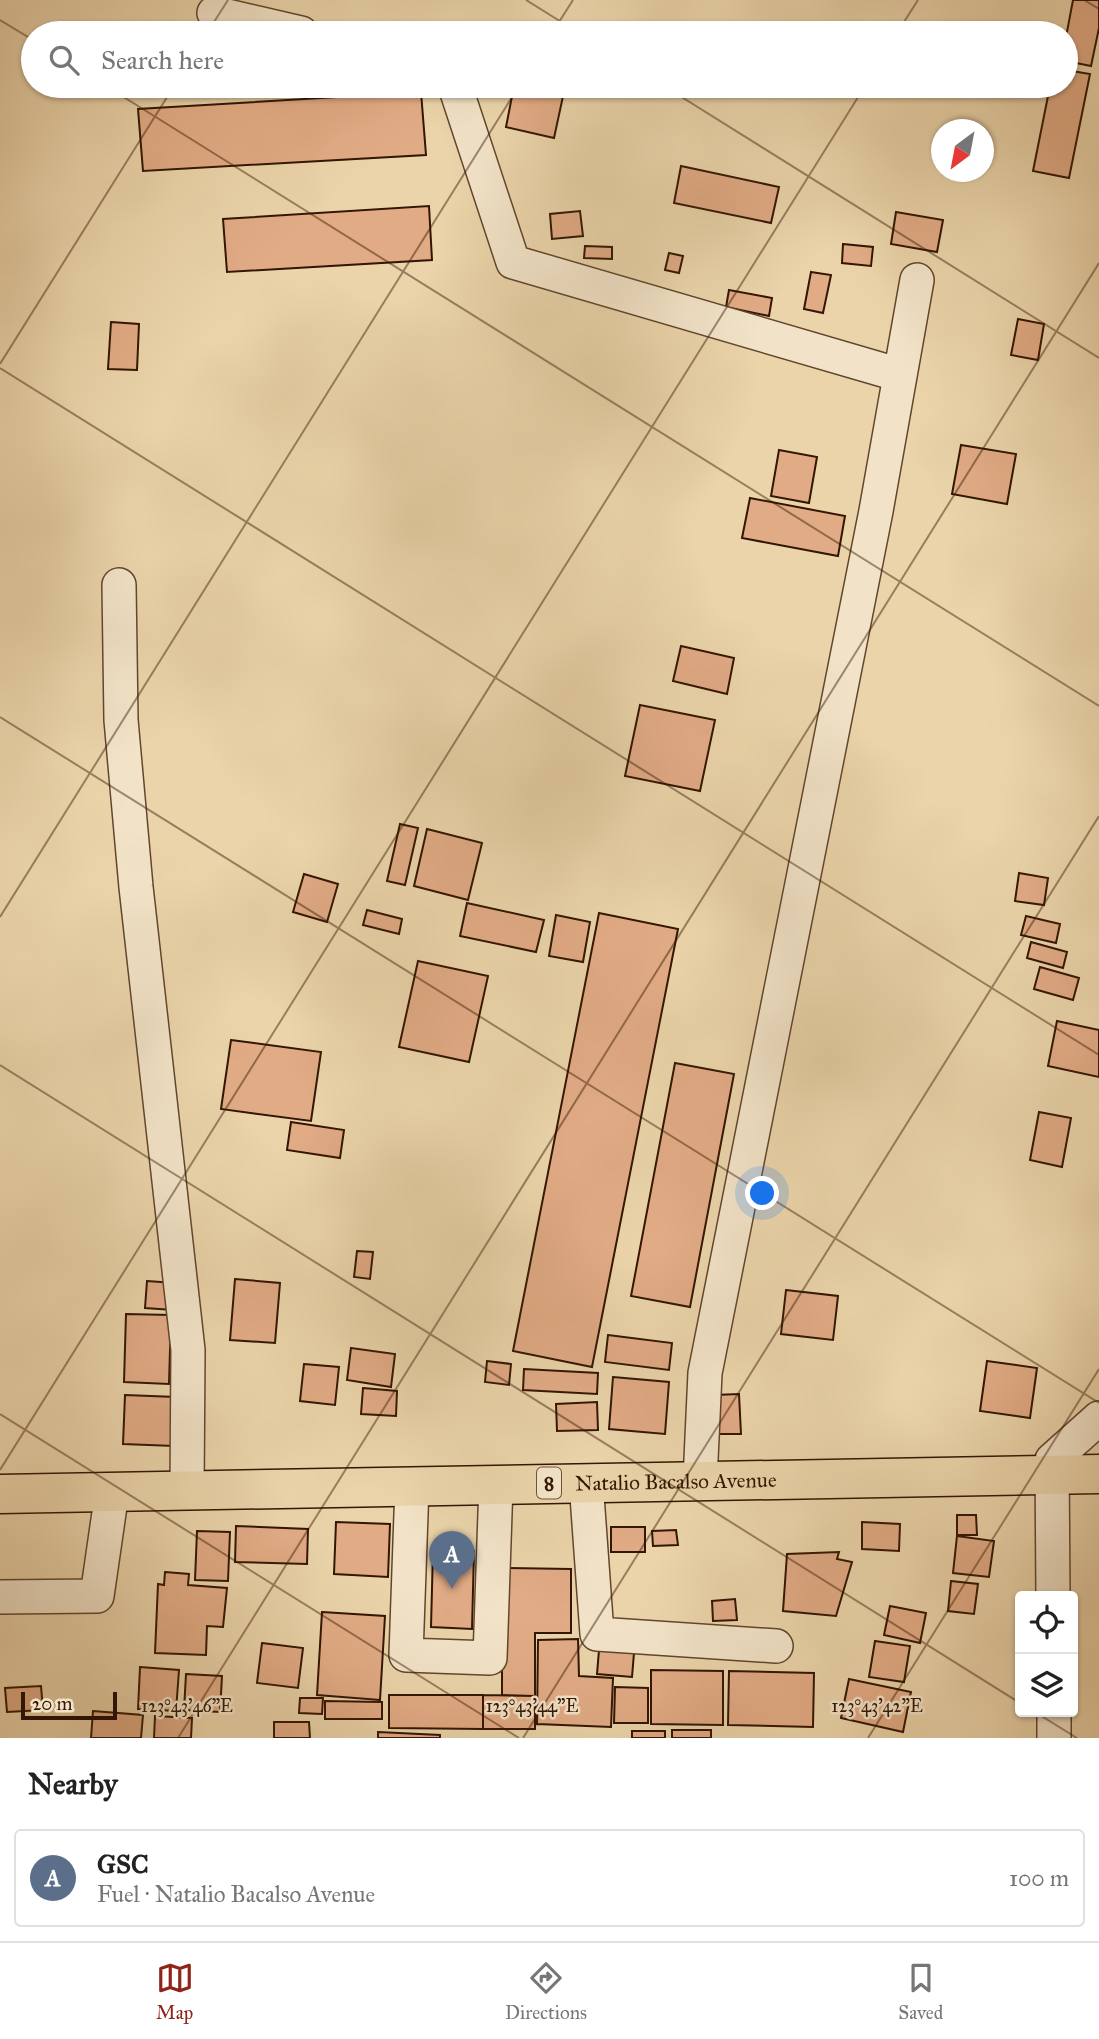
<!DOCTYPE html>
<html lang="en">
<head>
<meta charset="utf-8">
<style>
  body { margin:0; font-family:"IM FELL Great Primer",serif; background:#f6f6f6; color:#222 }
  .controls { position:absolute; right:21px; bottom:21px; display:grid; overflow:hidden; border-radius:7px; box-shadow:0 2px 5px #0004 }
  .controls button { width:63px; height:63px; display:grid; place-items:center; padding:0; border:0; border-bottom:2px solid #e0e0e0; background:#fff; color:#222; font:35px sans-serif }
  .compass { position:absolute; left:931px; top:119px; width:63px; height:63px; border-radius:50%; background:#fff; box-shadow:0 2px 5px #0004; rotate:212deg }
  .scale { position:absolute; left:21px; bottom:18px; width:96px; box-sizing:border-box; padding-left:7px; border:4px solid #331603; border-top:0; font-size:19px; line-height:24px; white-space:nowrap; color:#331603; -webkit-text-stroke:5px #f2e3c8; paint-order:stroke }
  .you { position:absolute; left:763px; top:1194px; width:24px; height:24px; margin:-18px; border:5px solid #fff; border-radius:50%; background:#1a73e8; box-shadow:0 0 0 10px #1a73e833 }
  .badge { display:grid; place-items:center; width:46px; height:46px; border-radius:50%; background:#8f2418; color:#fff; font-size:23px; font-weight:700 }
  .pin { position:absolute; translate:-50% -58px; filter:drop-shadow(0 2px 4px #0008) }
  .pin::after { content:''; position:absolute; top:37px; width:24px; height:21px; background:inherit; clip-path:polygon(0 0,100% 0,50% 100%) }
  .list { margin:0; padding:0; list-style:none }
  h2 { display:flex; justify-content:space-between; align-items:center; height:91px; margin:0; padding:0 28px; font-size:30px }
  h2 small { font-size:23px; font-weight:400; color:#767676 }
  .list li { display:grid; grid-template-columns:46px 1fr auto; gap:21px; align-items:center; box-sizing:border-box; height:98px; margin:0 14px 14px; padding:0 14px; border:2px solid #e0e0e0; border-radius:7px }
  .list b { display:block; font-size:26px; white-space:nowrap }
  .list p { margin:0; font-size:23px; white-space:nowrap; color:#767676 }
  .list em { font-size:23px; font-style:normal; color:#767676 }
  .icon { flex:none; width:38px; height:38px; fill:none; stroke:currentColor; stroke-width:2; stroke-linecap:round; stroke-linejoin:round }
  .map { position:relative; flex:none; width:1099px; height:1738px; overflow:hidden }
  .search { position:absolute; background:#fff; box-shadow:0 2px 5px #0004; left:21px; right:21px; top:21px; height:77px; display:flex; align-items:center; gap:18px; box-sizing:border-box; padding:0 24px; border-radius:38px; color:#767676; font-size:26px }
  .sheet { height:203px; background:#fff }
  nav { display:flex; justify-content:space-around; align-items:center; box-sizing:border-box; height:98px; border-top:2px solid #e0e0e0; background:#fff; font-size:19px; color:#767676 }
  nav a { display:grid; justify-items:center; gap:4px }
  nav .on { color:#8f2418 }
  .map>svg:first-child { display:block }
  .building { fill:#e1ab85; stroke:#331603; stroke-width:2 }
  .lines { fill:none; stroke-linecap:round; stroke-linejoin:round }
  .minor-casing { stroke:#61462d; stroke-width:36 }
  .highway-casing { stroke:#331603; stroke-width:41 }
  .minor { stroke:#f2e3c8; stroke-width:33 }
  .highway { stroke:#ebd4aa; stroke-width:38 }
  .ticks { fill:none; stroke:#331603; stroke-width:2; stroke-opacity:0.45 }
  .labels { text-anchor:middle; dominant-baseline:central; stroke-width:5; stroke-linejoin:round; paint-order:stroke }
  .shield { fill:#f2e3c8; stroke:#6c543e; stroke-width:2 }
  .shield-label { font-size:19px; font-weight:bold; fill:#331603 }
  .street-label { font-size:21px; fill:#331603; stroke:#f2e3c8 }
  .ticks-label { font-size:18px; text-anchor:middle; fill:#331603; stroke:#f2e3c8; stroke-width:5; stroke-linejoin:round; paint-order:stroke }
</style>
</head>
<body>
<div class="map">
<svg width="1099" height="1738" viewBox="0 0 1099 1738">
  <rect width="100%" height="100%" fill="#ebd4aa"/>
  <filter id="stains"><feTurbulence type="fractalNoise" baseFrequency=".00286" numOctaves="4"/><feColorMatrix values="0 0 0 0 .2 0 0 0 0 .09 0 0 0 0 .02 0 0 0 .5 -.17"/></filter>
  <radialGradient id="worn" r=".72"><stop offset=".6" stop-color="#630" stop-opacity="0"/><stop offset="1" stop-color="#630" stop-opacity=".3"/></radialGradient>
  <path class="building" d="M1073 0H1099V28L1091 66 1066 61V37Z
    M1066 70 1090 74 1069 178 1033 171 1050 86H1066Z
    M514 86 565 87 554 138 506 127Z
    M421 92 426 155 143 171 138 109Z
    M681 166 779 187 771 223 674 203Z
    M429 206 432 260 227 272 223 219Z
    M580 211 583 236 552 239 550 214Z
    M896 212 943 220 937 252 891 244Z
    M843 244 873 247 871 266 842 263Z
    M585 246 612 247V259L584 258Z
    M669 253 683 256 679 273 665 270Z
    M811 272 831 275 823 313 804 309Z
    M729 290 772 298 769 316 726 307Z
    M1018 319 1044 324 1038 360 1011 355Z
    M111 322 139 324 137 370 108 369Z
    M961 445 1016 454 1007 504 952 494Z
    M779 450 817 457 809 503 771 496Z
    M750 498 845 516 838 556 742 538Z
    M681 646 734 658 727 694 673 681Z
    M640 705 715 720 700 791 625 776Z
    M400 824 418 828 405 885 387 881Z
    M427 829 482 843 468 900 414 886Z
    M1019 873 1048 878 1044 905 1015 901Z
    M304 874 338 884 327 922 293 912Z
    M467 903 544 920 536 952 460 936Z
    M367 910 402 919 399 934 363 925Z
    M599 913 678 929 592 1367 513 1351Z
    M556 915 590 922 583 962 549 956Z
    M1026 916 1060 924 1056 943 1021 935Z
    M1031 942 1067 952 1063 968 1027 958Z
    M418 961 488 976 469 1062 399 1047Z
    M1040 967 1079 978 1073 1000 1034 989Z
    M1057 1021 1099 1030V1077L1048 1066Z
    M231 1040 321 1052 311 1121 221 1109Z
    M675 1063 734 1074 690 1307 631 1296Z
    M1039 1112 1071 1118 1062 1167 1030 1160Z
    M291 1122 344 1130 340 1158 287 1150Z
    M357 1251 373 1252 370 1279 354 1277Z
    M235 1279 280 1283 275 1343 230 1340Z
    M147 1281 174 1283 173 1310 145 1308Z
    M786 1290 838 1296 833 1340 781 1334Z
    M126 1314 171 1315 169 1384 124 1382Z
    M608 1335 672 1343 669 1370 605 1362Z
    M351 1348 395 1354 391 1387 347 1380Z
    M487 1361 511 1364 509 1385 485 1382Z
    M987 1361 1037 1368 1030 1418 980 1411Z
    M304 1364 339 1367 335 1405 300 1401Z
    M524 1369 598 1373 597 1394 523 1390Z
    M613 1377 669 1382 665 1434 609 1429Z
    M363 1388 397 1391 396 1416 361 1414Z
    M739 1394 741 1434H715L714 1395Z
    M125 1395 176 1397 174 1446 123 1444Z
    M597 1402 598 1430 557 1431 556 1404Z
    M957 1515H976L977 1535H957Z
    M336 1522 390 1524 388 1577 334 1574Z
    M862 1522 900 1524 899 1551 862 1549Z
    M236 1526 308 1529 307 1564 235 1562Z
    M611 1527H645V1552H611Z
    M676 1530 678 1545 653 1546 652 1531Z
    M197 1531 230 1532 228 1581 195 1580Z
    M957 1536 994 1541 989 1577 953 1573Z
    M433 1550 474 1551 472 1629 431 1627Z
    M839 1552 837 1559 852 1562 836 1616 783 1611 787 1554Z
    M502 1568 571 1569V1633H535V1696L502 1695Z
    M165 1572 189 1574 188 1585 227 1588 223 1627 207 1626 206 1655 155 1653 158 1584 164 1585Z
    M951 1581 978 1584 974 1614 948 1611Z
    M735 1599 737 1620 713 1621 712 1601Z
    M890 1606 926 1613 920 1643 884 1635Z
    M322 1612 385 1616 380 1700 317 1695Z
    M578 1639 579 1676 613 1678 611 1727 537 1724 538 1640Z
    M875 1641 910 1646 904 1682 869 1677Z
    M262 1643 303 1648 298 1688 257 1683Z
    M599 1650 634 1653 632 1677 597 1674Z
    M140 1667 179 1670 176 1711 138 1709Z
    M651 1670 723 1671V1725L651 1724Z
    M729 1671 814 1673 813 1727 728 1725Z
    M186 1674 222 1676 220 1712 184 1710Z
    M849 1679 911 1692 903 1732 841 1718Z
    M41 1686 43 1710 7 1712 5 1688Z
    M615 1687 648 1688V1723H614Z
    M389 1695H483V1729L389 1728Z
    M483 1695 535 1696V1729H483Z
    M300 1698H323L322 1714 299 1713Z
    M325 1701 382 1702V1719H325Z
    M93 1711 143 1715 141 1738H91Z
    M155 1716 192 1718 191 1738H154Z
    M274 1722H309L310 1738H274Z
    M672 1730H711V1738H672Z
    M632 1731H665V1738H632Z
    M378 1732 440 1735V1738H378Z"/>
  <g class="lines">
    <g class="minor-casing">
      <path id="minor" d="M214 13 301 33
        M455 86 513 262 900 375
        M119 585 121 720 136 887 188 1350 187 1490
        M700 1481 705 1373 876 511 917 280
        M586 1482 597 1634 776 1646
        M412 1486 406 1655 490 1658 496 1484
        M1053 1596 1052 1460 1099 1418
        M0 1597 97 1596 112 1492
        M1054 1712V1738"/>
    </g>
    <g class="highway-casing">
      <g id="highway">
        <path id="s1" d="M0 1494 1099 1474"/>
      </g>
    </g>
    <use href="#minor" class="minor"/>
    <use href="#highway" class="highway"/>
  </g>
  <path class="ticks" d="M526 0 579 33M1084 0 1099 9M0 20 33 40M207 33 228 0M552 33 573 0M897 33 918 0M106 86 1099 706M664 86 1099 358M0 364 174 86M0 368 1099 1055M0 717 1099 1403M0 917 519 86M0 1065 1020 1703M0 1414 519 1738M0 1470 865 86M1035 1712 1077 1738M178 1738 1099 263M523 1738 1099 816M868 1738 1099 1369"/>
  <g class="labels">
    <rect class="shield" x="537" y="1467.5" width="24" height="31" rx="5"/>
    <g class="shield-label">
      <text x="549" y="1483">8</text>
    </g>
    <g class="street-label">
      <text stroke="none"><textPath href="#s1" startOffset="676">Natalio Bacalso Avenue</textPath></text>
    </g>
  </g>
  <g class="ticks-label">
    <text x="187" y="1712">123°43'46"E</text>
    <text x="532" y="1712">123°43'44"E</text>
    <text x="877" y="1712">123°43'42"E</text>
  </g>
  <rect width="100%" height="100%" filter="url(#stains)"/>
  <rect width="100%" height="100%" fill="url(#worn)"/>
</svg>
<div class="controls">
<button><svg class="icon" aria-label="locate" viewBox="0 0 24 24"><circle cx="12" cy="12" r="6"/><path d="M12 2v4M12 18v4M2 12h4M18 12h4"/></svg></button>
<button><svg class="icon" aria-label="layers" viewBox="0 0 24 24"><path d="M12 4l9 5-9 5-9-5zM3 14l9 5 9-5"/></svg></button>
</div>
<svg class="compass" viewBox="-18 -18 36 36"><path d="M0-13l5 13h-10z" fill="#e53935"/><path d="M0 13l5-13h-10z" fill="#767676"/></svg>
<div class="scale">20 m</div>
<div class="you"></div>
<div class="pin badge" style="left:452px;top:1589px;background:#5c6f8a">A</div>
<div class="search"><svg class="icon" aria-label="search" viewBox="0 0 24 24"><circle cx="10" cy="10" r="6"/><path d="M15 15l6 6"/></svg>Search here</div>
</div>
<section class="sheet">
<h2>Nearby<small></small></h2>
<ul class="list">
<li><span class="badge" style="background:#5c6f8a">A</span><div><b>GSC</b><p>Fuel · Natalio Bacalso Avenue</p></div><em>100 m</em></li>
</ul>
</section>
<nav>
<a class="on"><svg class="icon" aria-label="map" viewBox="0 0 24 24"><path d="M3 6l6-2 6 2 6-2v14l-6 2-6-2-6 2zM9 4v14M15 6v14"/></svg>Map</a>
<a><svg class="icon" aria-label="directions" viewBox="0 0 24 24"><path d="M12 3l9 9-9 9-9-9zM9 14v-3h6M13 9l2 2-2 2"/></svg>Directions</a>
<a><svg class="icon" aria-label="saved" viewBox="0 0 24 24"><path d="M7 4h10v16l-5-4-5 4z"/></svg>Saved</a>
</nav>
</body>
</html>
